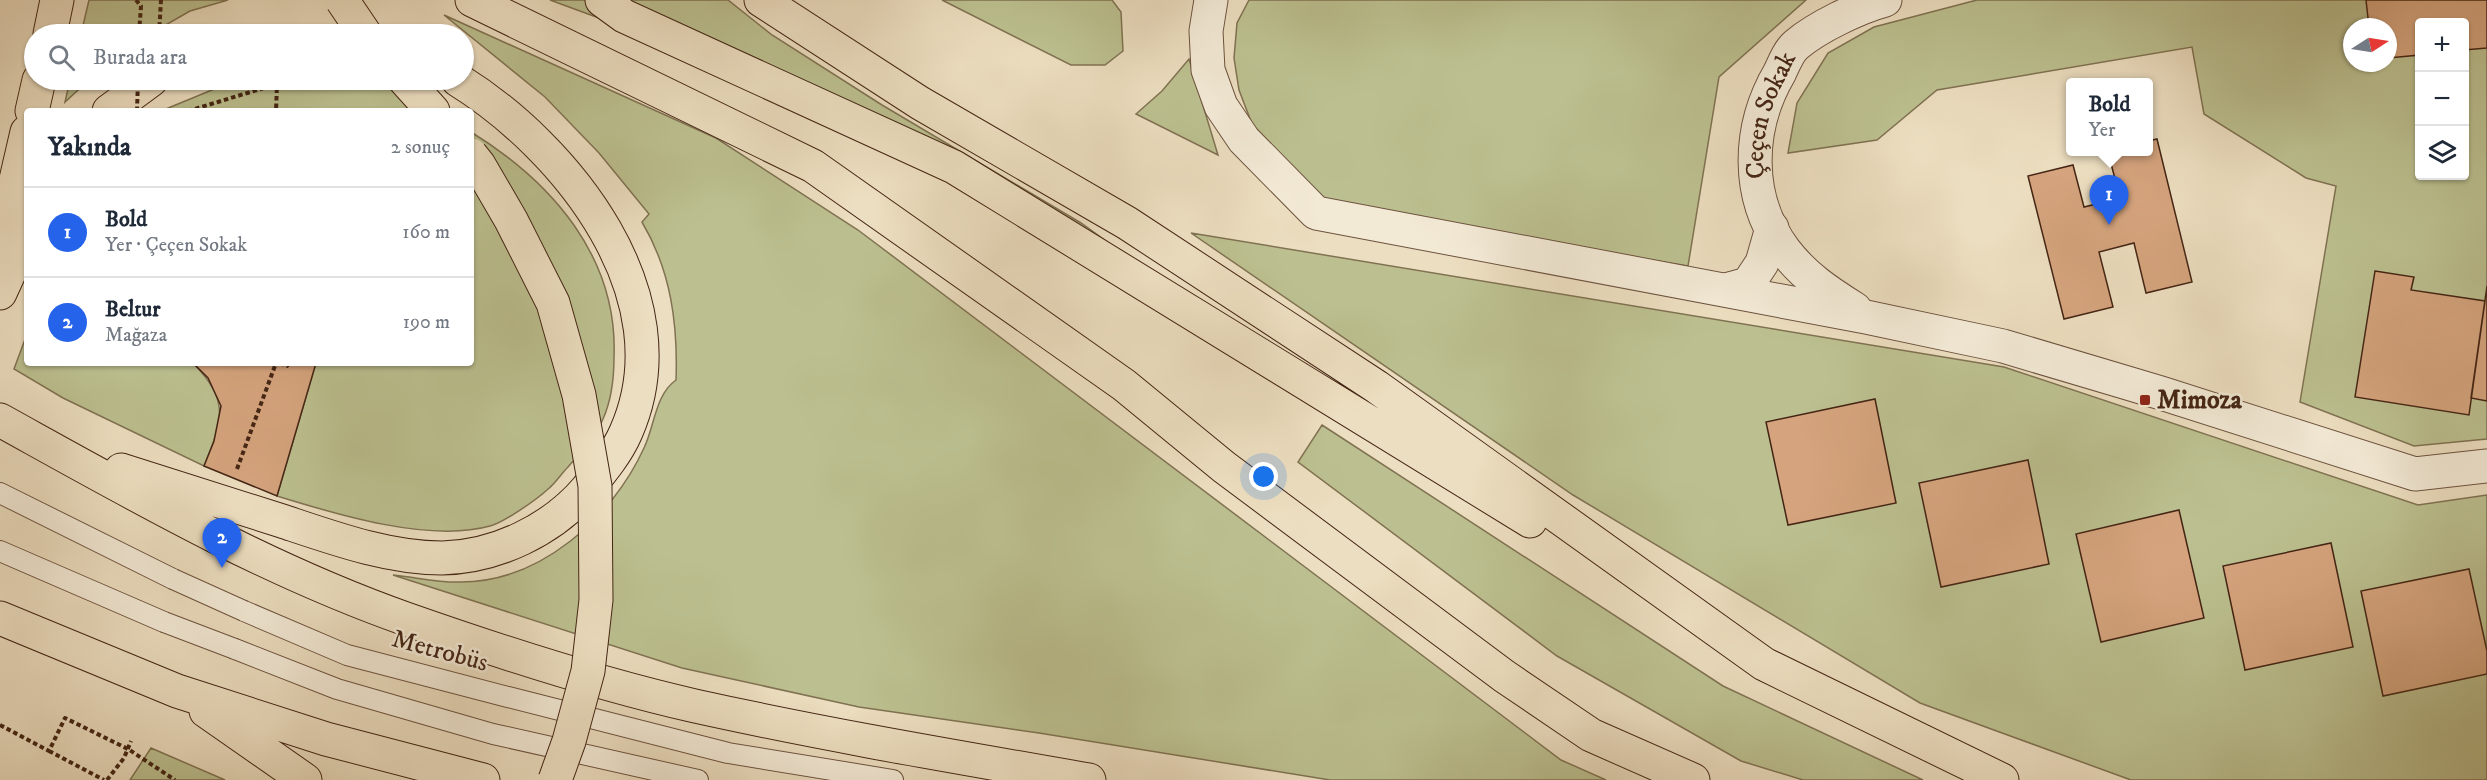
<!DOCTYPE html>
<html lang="tr">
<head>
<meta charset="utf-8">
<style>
  body { margin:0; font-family:"IM FELL DW Pica",serif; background:#f2f2f3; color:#1f2937 }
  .controls { position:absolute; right:18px; top:18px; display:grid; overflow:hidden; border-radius:6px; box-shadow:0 2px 4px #0004 }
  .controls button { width:54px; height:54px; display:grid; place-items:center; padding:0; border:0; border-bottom:2px solid #e0e1e3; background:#fff; color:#1f2937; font:30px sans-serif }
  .compass { position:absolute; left:2343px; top:18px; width:54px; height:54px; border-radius:50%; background:#fff; box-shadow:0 2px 4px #0004; rotate:78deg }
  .you { position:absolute; left:1264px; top:477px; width:21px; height:21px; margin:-15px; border:4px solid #fff; border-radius:50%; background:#1a73e8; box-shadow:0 0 0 9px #1a73e833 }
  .badge { display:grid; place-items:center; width:39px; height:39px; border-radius:50%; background:#2563eb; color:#fff; font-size:20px; font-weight:700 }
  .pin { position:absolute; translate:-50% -50px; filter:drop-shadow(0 2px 3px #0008) }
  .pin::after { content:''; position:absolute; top:32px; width:21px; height:18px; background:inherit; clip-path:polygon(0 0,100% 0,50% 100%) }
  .popup { position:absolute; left:2066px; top:78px; width:87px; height:78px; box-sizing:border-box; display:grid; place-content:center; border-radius:6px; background:#fff; filter:drop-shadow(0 2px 4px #0005); font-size:20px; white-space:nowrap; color:#747a83 }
  .popup b { font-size:22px; color:#1f2937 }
  .popup::after { content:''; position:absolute; left:50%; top:100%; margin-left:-12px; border:12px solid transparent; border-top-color:#fff }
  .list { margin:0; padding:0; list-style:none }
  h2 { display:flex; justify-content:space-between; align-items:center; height:78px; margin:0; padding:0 24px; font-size:26px }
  h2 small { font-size:20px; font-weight:400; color:#747a83 }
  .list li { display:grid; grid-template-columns:39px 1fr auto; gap:18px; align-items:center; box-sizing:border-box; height:90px; padding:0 24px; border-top:2px solid #e0e1e3 }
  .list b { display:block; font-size:22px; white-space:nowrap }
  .list p { margin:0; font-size:20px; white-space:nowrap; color:#747a83 }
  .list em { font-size:20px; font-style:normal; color:#747a83 }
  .icon { flex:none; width:33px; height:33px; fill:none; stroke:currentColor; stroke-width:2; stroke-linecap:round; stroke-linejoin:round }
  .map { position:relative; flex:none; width:2487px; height:780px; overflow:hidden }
  .search { position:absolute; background:#fff; box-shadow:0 2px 4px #0004; left:24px; top:24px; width:450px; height:66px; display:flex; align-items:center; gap:15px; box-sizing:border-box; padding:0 21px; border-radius:33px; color:#747a83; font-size:22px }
  .panel { position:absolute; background:#fff; box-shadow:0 2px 4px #0004; left:24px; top:108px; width:450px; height:258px; border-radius:6px }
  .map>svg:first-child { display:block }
  .green { fill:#bcc090; stroke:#807252; stroke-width:1.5; fill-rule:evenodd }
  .building { fill:#d5a47e; stroke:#442514; stroke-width:1.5 }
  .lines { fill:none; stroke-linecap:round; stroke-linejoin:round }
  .lane-casing { stroke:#6e533f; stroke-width:22 }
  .street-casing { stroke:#6e533f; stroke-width:35 }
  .highway-casing { stroke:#442514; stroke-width:35 }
  .path { stroke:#442514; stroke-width:4; stroke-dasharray:4.5 3; stroke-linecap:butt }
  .lane { stroke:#f3ead6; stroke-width:20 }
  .street { stroke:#f3ead6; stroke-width:33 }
  .highway { stroke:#ecdec0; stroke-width:33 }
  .lane-bridge-casing { stroke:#6e533f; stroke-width:22; stroke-linecap:butt }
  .highway-bridge-casing { stroke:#442514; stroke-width:35; stroke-linecap:butt }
  .path-bridge { stroke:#442514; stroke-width:4; stroke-dasharray:4.5 3; stroke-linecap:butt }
  .lane-bridge { stroke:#f3ead6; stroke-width:20 }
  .highway-bridge { stroke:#ecdec0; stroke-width:33 }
  .poi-dot { fill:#8f2418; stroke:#f3ead6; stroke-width:2 }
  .labels { text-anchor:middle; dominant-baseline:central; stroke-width:5; stroke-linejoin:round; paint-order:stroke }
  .street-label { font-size:26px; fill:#442514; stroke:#f3ead6 }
  .poi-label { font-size:26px; font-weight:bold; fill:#442514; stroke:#f3ead6; text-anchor:start }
</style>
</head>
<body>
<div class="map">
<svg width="2487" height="780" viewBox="0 0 2487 780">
  <rect width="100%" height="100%" fill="#ecdec0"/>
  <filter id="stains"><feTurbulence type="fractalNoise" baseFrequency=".00333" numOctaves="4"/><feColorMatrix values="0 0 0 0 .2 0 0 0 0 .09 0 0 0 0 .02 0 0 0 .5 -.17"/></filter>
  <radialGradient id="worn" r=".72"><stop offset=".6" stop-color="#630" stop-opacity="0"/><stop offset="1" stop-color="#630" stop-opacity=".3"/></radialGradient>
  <path class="green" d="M89 0H228L190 11 150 34H81Z
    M550 0H728L772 35 882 105 1081 223 1226 328 776 83Z
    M942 0H1112L1121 12 1123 51 1105 65H1071Z
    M1249 0H1806L1719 77 1688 266 1331 208 1252 124 1239 90 1234 58 1237 23Z
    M1977 0H2487V439L2414 446 2300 402 2336 186 2306 178 2204 114 2192 47 1937 90 1877 140 1788 153 1797 103 1828 53 1874 27ZM2420 22H2464V176H2420ZM2352 27H2388V63H2352Z
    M444 15 716 138 858 230 1561 760 1606 780H1330L1039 733 859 707 682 668 393 575C415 577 439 583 461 582 540 582 612 518 644 448 655 425 655 395 676 380 678 324 671 271 642 222L649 214 599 153 545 97Z
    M1189 59 1218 155 1136 114 1162 91Z
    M70 80H89L65 102Z
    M249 80H358L383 84 436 111H161L224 85Z
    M471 132C552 182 618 257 614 357 614 377 611 401 603 419 595 437 581 452 568 467 561 474 555 484 547 490 536 500 503 523 490 526 429 543 335 514 277 496L316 363H471Z
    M1191 233 2004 367 2418 505 2487 495V780H2131L1920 703 1573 495Z
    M27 334V363H193C230 401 223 420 204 466L63 398 14 369Z
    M1322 425 1723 686 1923 780H1803L1741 761 1557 656 1298 462Z
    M151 748 225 780H130Z"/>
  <path class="building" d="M2366 0H2487V48L2464 50V22H2420V55L2388 58V27H2369Z
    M2157 139 2192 282 2146 293 2134 243 2099 252 2113 307 2064 319 2028 176 2073 165 2084 207 2120 198 2108 152H2148V141Z
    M2375 271 2414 277 2411 290 2485 301 2469 415 2355 397Z
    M2487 286V401L2471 398Z
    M193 363H316L277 496 204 466 214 441 221 406 208 378Z
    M1875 399 1896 503 1788 525 1766 422Z
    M2028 460 2049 564 1941 587 1919 483Z
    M2179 510 2204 618 2101 642 2076 534Z
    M2331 543 2353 647 2245 670 2223 566Z
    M2469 569 2487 651V674L2383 696 2361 591Z"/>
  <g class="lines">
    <g class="lane-casing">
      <path id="lane" d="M0 493 173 579
        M0 551 164 622
        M244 611 347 655 508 697 728 753 893 780
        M235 649 337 689 493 734 698 780"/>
    </g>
    <g class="street-casing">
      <g id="street">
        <path d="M1211 0 1206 31 1208 70 1221 106 1244 140 1316 213 1866 317 2003 346 2161 393 2415 474 2487 466"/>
        <path d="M1726 290 1748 284 1762 263 1772 228"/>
        <path id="s1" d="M1855 309C1828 292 1805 277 1785 251 1745 198 1747 128 1780 72 1784 63 1789 51 1796 45 1817 27 1859 7 1885 0"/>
      </g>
    </g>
    <g class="highway-casing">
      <path id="highway" d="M472 0 813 166 1124 385 1224 467 1504 676 1591 735 1693 780
        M602 0 624 16 954 167 1530 521
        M761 0 920 103 1127 223 1377 387 1764 664 2002 780
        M50 34 57 0
        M405 80 433 111
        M32 111 39 80
        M109 111 151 80
        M0 249 27 132
        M0 293 27 234
        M0 420C132 493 264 569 406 619 500 652 598 684 695 706 826 735 957 757 1089 780
        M121 470C175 487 229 504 282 521 333 538 388 558 442 558 496 557 552 530 587 489 601 472 617 453 626 432 686 296 567 148 458 80
        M0 618 177 691 326 739 483 780
        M206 711 305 780"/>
    </g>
    <path class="path" d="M136 0 141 6 139 34
      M159 34 161 0
      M188 111 277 84 276 111
      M280 363 287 366 289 363
      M237 469 276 363
      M0 725 49 751 65 718 128 749 175 780
      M49 751 104 780
      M107 780 124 758 131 741"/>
    <use href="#lane" class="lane"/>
    <use href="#street" class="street"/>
    <use href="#highway" class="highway"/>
    <g class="lane-bridge-casing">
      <path id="lane-bridge" d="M173 579 244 611
        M164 622 235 649"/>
    </g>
    <g class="highway-bridge-casing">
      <path id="highway-bridge" d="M342 0 365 34
        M471 155 479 165 511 220 553 303 579 395 595 486 596 600 588 671 569 741 555 780"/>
    </g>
    <path class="path-bridge" d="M137 111 138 80"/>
    <use href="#lane-bridge" class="lane-bridge"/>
    <use href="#highway-bridge" class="highway-bridge"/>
  </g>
  <rect class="poi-dot" x="2139" y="394" width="12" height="12" rx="3"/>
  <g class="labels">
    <g class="street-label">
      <text stroke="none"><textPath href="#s1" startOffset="236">Çeçen Sokak</textPath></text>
      <text transform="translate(440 651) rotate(15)">Metrobüs</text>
    </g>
    <g class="poi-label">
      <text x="2157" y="400">Mimoza</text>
    </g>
  </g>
  <rect width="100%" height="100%" filter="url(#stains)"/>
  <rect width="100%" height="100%" fill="url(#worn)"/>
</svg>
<div class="controls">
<button>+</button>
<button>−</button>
<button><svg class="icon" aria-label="layers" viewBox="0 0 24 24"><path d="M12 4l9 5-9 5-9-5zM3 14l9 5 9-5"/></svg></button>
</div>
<svg class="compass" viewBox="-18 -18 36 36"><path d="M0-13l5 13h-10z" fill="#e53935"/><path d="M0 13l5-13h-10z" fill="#747a83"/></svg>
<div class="you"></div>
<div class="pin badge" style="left:2109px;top:225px">1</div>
<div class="popup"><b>Bold</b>Yer</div>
<div class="pin badge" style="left:222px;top:568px">2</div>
<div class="search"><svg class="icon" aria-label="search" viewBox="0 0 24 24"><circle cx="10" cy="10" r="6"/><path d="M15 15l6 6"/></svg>Burada ara</div>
<section class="panel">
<h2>Yakında<small>2 sonuç</small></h2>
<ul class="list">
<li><span class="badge">1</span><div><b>Bold</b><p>Yer · Çeçen Sokak</p></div><em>160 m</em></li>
<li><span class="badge">2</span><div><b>Beltur</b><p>Mağaza</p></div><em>190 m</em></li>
</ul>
</section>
</div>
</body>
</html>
